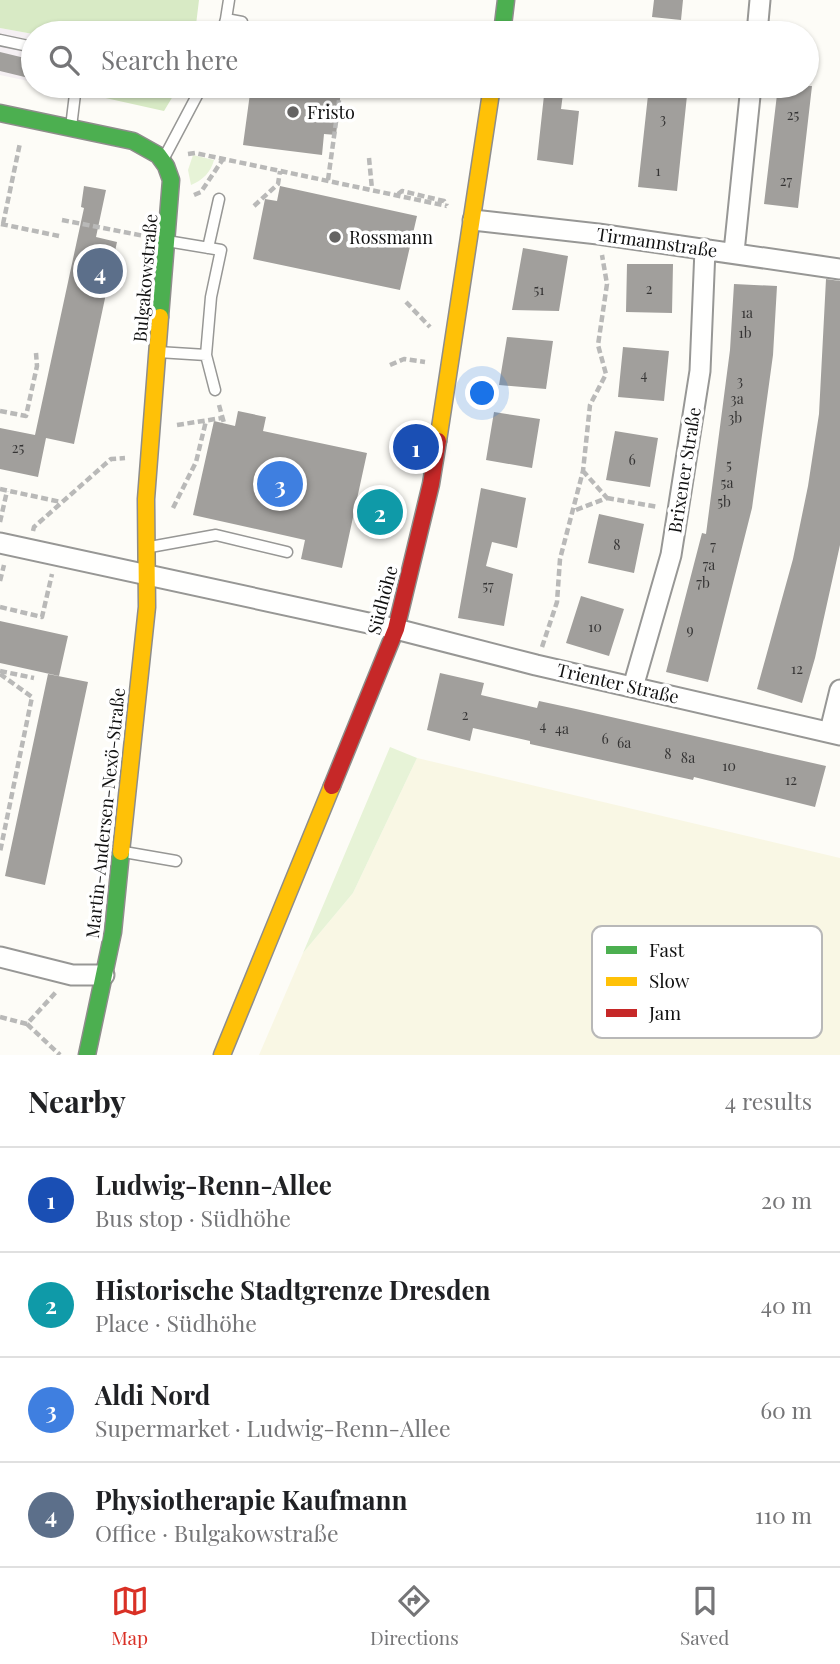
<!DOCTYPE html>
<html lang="en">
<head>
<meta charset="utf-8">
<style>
  body { margin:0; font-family:"Playfair Display",serif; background:#f6f6f6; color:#202124 }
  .you { position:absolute; left:483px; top:394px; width:24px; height:24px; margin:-18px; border:5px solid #fff; border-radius:50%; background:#1a73e8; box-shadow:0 0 0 10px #1a73e833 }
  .badge { display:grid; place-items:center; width:46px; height:46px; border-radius:50%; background:#d93025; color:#fff; font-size:23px; font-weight:700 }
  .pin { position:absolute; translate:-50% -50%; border:4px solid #fff; box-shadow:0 2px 7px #0006 }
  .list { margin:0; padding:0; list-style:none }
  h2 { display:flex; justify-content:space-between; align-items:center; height:91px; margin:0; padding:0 28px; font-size:30px }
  h2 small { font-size:23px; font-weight:400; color:#757577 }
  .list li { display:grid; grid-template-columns:46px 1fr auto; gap:21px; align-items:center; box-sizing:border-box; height:105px; padding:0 28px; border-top:2px solid #e0e0e0 }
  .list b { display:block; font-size:26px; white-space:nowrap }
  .list p { margin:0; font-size:23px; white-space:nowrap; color:#757577 }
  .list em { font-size:23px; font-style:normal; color:#757577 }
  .icon { flex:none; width:38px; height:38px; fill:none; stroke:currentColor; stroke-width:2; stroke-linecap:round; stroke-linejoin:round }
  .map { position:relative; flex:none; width:840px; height:1055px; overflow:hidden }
  .search { position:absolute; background:#fff; box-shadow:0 2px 5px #0004; left:21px; right:21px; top:21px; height:77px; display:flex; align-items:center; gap:18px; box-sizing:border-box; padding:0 24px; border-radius:38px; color:#757577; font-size:26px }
  .sheet { height:511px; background:#fff }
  nav { display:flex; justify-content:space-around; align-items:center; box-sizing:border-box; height:98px; border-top:2px solid #e0e0e0; background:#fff; font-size:19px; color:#757577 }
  nav a { display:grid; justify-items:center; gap:4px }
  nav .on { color:#d93025 }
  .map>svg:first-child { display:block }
  .industrial { fill:#f5f0f3 }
  .farmland { fill:#f9f7e4 }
  .green { fill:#e7f3d7 }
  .forest { fill:#d8eac5 }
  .building { fill:#a19f9c }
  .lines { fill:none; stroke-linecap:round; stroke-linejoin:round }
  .lane-casing { stroke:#979795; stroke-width:13 }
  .street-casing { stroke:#979795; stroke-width:23 }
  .fast-casing { stroke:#8e8d8b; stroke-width:19 }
  .slow-casing { stroke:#8e8d8b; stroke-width:19 }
  .jam-casing { stroke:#8e8d8b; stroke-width:19 }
  .path { stroke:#b9b9b8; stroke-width:4.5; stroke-dasharray:7 3.5; stroke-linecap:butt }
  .lane { stroke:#fffffe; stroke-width:10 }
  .street { stroke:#fffffe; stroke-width:19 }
  .fast { stroke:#4caf50; stroke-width:16 }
  .slow { stroke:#ffc107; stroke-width:16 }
  .jam { stroke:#c62828; stroke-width:16 }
  .poi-dot { fill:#646362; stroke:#fff; stroke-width:2.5 }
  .labels { text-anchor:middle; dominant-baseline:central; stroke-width:7; stroke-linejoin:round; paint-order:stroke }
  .number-label { font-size:14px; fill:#353434 }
  .poi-label { font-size:18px; fill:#111; stroke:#fff; text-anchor:start }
  .street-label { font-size:18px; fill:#111; stroke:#fff }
  .key { fill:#fff; stroke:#b8b8b8; stroke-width:2 }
  .key-label { font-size:19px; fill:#111 }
</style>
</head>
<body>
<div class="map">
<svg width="840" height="1055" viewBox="0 0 840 1055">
  <rect width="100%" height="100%" fill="#fdfcf7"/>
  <path class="industrial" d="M0 28 33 34V82L0 75Z"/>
  <path class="farmland" d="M417 758 840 858V1055H259L303 953 353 893Z"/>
  <path class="green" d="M193 155 214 160C211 172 203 180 191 185L188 170Z
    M390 747 417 758 353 893 303 953Z"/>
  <path class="forest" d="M0 0H199L195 33 33 34 0 28Z
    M92 86H179L164 111 101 97Z"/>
  <path class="building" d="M654 0H683L681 20 652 17Z
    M0 52 33 60V79L0 71Z
    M251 86H331L330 89 341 90 336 135 324 134 322 155 243 145Z
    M545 86H564L561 109 579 111 573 165 537 160Z
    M649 86H688L677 191 638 187Z
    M778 86H812L798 208 764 204Z
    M84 186 106 190 96 237 117 242 74 444 46 438 38 477 0 469V428L35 435 84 208 81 207Z
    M280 186 417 216 400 290 253 259 265 199 277 201Z
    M523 248 568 256 559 311 512 310Z
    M627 264H673L672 313 626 312Z
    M826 279 840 281V545L815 658 802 703 757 689 793 559 808 486 819 414Z
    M734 284 777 286 773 355 752 508 708 682 666 672 702 533 706 534 730 350Z
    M507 337 553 341 546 389 499 385Z
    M623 347 669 351 664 401 618 397Z
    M238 411 266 417 263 431 367 453 342 568 301 559 305 540 193 515 214 421 235 426Z
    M494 412 540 419 532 468 486 460Z
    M615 431 658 438 650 487 606 480Z
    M481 488 526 498 517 548 492 542 486 566 513 574 504 626 458 618Z
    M599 514 644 524 634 573 588 563Z
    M581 596 624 609 609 656 566 643Z
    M0 621 68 636 59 676 0 663Z
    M440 673 484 683 481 695 537 708 539 701 576 709 826 766 815 807 694 777 693 780 530 744V741L473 728 470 741 427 730Z
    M48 674 88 682 45 885 5 876Z"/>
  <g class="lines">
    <g class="lane-casing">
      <path id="lane" d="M226 19 229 0
        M222 33 226 19 242 22
        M0 40 33 47
        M71 127 76 86
        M165 156 202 86
        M167 241 221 250 211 297 206 355 215 390
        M208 248 219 199
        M158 352 206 355
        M150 547 216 535 287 552
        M124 852 176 861"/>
    </g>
    <g class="street-casing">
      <path id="street" d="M757 33 760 0
        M473 220 598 234 840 269
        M734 252 751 86
        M0 543 396 629 536 665 840 735
        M633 687 671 555 700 371 705 249
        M830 731 840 690
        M0 957 72 975H104"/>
    </g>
    <g class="fast-casing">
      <path id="fast" d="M502 33 506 0
        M0 113 133 141 158 155 166 166 171 180 160 317
        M87 1055 113 932 121 852"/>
    </g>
    <g class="slow-casing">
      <path id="slow" d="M438 441 492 86
        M121 852 147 607 146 499 160 317
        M222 1055 332 786"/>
    </g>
    <g class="jam-casing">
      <path id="jam" d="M332 786 396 629 431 484 438 441"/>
    </g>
    <path class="path" d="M188 154 195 153 447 206
      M369 158 372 189
      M328 180 341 86
      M398 194 402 191 444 201 447 206
      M194 195 201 192 223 159
      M254 206 278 184 280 171
      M62 220 144 236
      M1 224 59 236
      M3 224 20 143
      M406 302 430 327
      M390 365 404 359 425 362
      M219 405 224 423
      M0 411 26 416 37 366 36 353
      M177 425 222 418
      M0 489 61 502
      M607 498 658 507
      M173 508 196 462 206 421
      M576 510 607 498 583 471
      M0 522 7 491
      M33 531 34 527 111 459 125 458
      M0 581 4 565
      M0 607 42 617 52 574
      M542 647 557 602 560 559 583 471 590 405 606 374 598 345 607 284 602 255
      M0 671 34 678
      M0 674 32 697 0 852
      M0 1017 27 1024 57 991
      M27 1024 60 1055"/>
    <use href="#lane" class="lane"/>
    <use href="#street" class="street"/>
    <use href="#fast" class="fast"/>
    <use href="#slow" class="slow"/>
    <use href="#jam" class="jam"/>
  </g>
  <g class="poi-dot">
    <circle cx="293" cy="112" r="7"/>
    <circle cx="335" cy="237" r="7"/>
  </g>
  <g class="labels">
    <g class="number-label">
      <text x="793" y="114">25</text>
      <text x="663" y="118">3</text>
      <text x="658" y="170">1</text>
      <text x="786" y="180">27</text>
      <text x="649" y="288">2</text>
      <text x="539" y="289">51</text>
      <text x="747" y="312">1a</text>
      <text x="745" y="332">1b</text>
      <text x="644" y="374">4</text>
      <text x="740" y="380">3</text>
      <text x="737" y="398">3a</text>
      <text x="735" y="417">3b</text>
      <text x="18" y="447">25</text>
      <text x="632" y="459">6</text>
      <text x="729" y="464">5</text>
      <text x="727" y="482">5a</text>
      <text x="724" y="501">5b</text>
      <text x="617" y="544">8</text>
      <text x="713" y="545">7</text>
      <text x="709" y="564">7a</text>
      <text x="703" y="582">7b</text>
      <text x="488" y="585">57</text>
      <text x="595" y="626">10</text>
      <text x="690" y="629">9</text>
      <text x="797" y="668">12</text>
      <text x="465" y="714">2</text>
      <text x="543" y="725">4</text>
      <text x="562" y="728">4a</text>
      <text x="605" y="738">6</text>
      <text x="624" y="742">6a</text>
      <text x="668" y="753">8</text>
      <text x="688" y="757">8a</text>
      <text x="729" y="765">10</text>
      <text x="791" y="779">12</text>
    </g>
    <g class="poi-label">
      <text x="307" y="112">Fristo</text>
      <text x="349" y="237">Rossmann</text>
    </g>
    <g class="street-label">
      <text transform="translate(657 242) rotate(8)">Tirmannstraße</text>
      <text transform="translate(145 278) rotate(-85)">Bulgakowstraße</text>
      <text transform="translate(684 470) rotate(-81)">Brixener Straße</text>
      <text transform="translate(382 600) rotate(-75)">Südhöhe</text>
      <text transform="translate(618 683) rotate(13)">Trienter Straße</text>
      <text transform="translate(105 813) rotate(-84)">Martin-Andersen-Nexö-Straße</text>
    </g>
  </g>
  <rect x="592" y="926" width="230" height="112" rx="10" class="key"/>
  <rect x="606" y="946" width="31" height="8" fill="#4caf50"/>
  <rect x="606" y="977" width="31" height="9" fill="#ffc107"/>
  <rect x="606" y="1009" width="31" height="8" fill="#c62828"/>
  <g class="key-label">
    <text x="649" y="957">Fast</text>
    <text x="649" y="988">Slow</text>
    <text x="649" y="1020">Jam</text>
  </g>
</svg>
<div class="you"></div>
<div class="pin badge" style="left:416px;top:447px;background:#1a4fb4">1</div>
<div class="pin badge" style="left:380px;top:512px;background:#0f9aa8">2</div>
<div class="pin badge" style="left:280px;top:484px;background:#3f7fe0">3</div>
<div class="pin badge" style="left:100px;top:271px;background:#5c6f8a">4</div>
<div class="search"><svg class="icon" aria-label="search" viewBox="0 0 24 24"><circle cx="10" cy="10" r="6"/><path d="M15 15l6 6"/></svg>Search here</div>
</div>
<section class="sheet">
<h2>Nearby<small>4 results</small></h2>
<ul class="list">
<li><span class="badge" style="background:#1a4fb4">1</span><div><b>Ludwig-Renn-Allee</b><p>Bus stop · Südhöhe</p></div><em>20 m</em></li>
<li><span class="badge" style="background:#0f9aa8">2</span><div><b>Historische Stadtgrenze Dresden</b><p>Place · Südhöhe</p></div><em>40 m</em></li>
<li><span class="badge" style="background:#3f7fe0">3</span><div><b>Aldi Nord</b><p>Supermarket · Ludwig-Renn-Allee</p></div><em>60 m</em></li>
<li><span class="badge" style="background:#5c6f8a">4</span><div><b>Physiotherapie Kaufmann</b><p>Office · Bulgakowstraße</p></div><em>110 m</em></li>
</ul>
</section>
<nav>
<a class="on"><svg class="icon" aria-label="map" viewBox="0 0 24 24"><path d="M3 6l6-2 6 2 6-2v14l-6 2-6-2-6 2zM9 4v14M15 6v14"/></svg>Map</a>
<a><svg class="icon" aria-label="directions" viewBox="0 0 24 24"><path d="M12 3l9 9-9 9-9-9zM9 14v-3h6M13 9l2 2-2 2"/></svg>Directions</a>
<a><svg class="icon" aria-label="saved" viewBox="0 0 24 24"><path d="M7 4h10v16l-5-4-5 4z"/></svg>Saved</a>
</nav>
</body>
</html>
